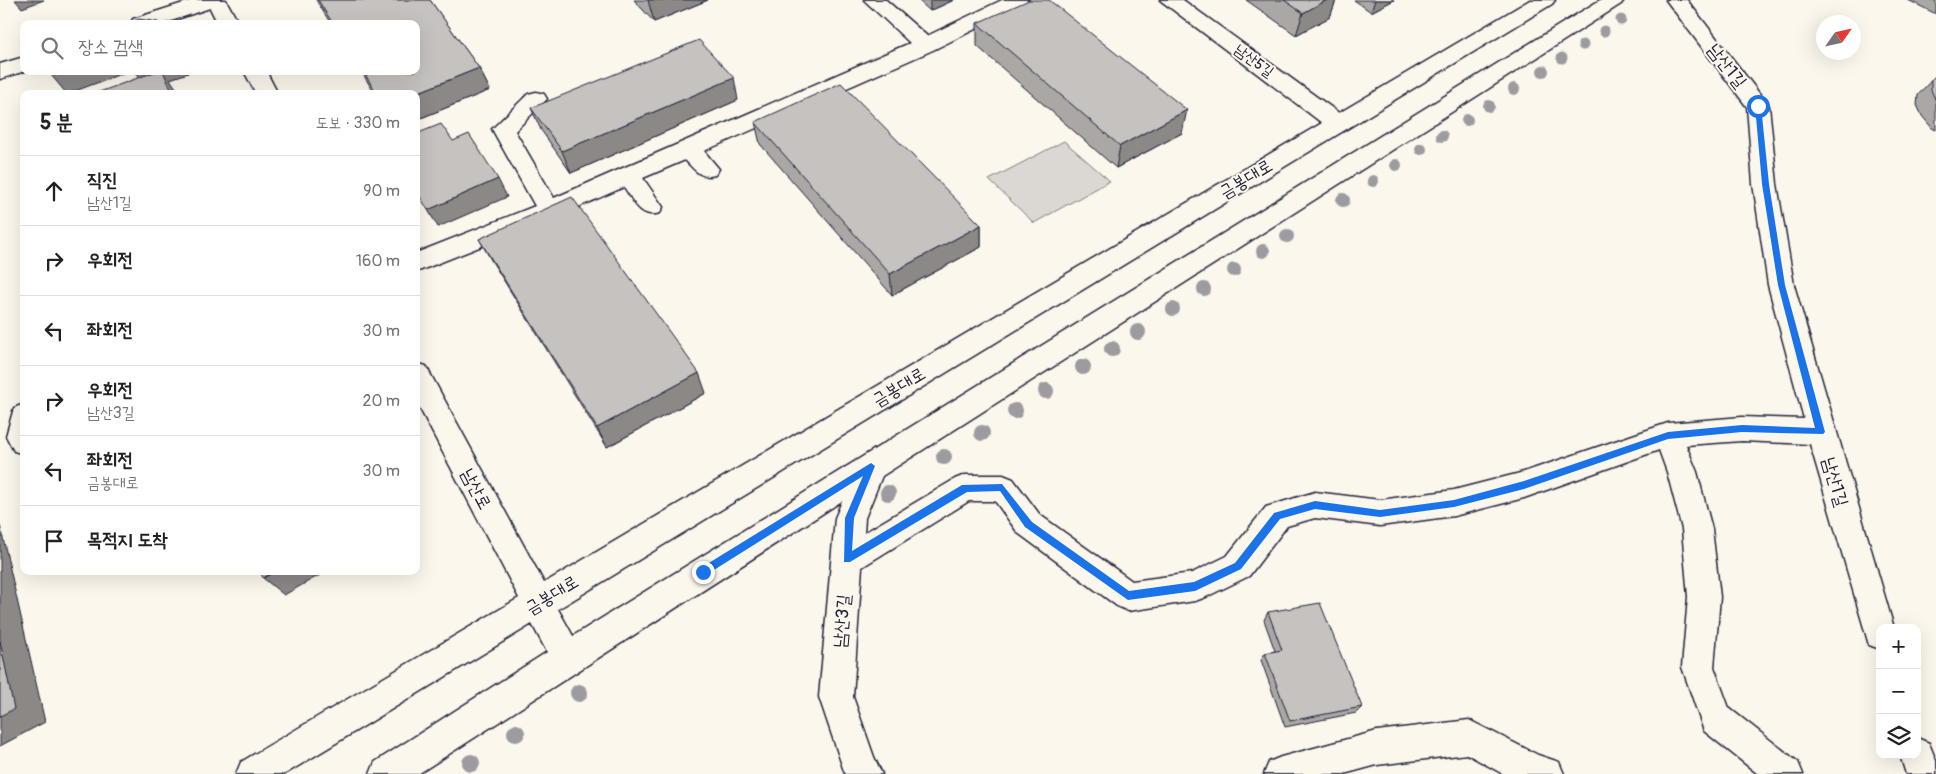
<!DOCTYPE html>
<html lang="ko">
<head>
<meta charset="utf-8">
<style>
  body { margin:0; font-family:Pangolin,"Poor Story",sans-serif; background:#f6f6f6; color:#222 }
  .controls { position:absolute; right:15px; bottom:15px; display:grid; overflow:hidden; border-radius:10px; box-shadow:0 5px 20px #0002 }
  .controls button { width:45px; height:45px; display:grid; place-items:center; padding:0; border:0; border-bottom:1px solid #e0e0e0; background:#fff; color:#222; font:25px sans-serif }
  .compass { position:absolute; left:1816px; top:15px; width:45px; height:45px; border-radius:50%; background:#fff; box-shadow:0 5px 20px #0002; rotate:56deg }
  .stop { position:absolute; width:15px; height:15px; margin:-11px; border:4px solid #1a73e8; border-radius:50%; background:#fff }
  .stop.end { background:#1a73e8; border-color:#fff; box-shadow:0 1px 5px #0008 }
  .list { margin:0; padding:0; list-style:none }
  h2 { display:flex; justify-content:space-between; align-items:center; height:65px; margin:0; padding:0 20px; font-size:21px }
  h2 small { font-size:16px; font-weight:400; color:#767676 }
  .list li { display:grid; grid-template-columns:32px 1fr auto; gap:15px; align-items:center; box-sizing:border-box; height:70px; padding:0 20px; border-top:1px solid #e0e0e0 }
  .list b { display:block; font-size:19px; white-space:nowrap }
  .list p { margin:0; font-size:16px; white-space:nowrap; color:#767676 }
  .list em { font-size:16px; font-style:normal; color:#767676 }
  .icon { flex:none; width:28px; height:28px; fill:none; stroke:currentColor; stroke-width:2; stroke-linecap:round; stroke-linejoin:round }
  .map { position:relative; flex:none; width:1936px; height:774px; overflow:hidden }
  .search { position:absolute; background:#fff; box-shadow:0 5px 20px #0002; left:20px; top:20px; width:400px; height:55px; display:flex; align-items:center; gap:12px; box-sizing:border-box; padding:0 18px; border-radius:10px; color:#767676; font-size:19px }
  .panel { position:absolute; background:#fff; box-shadow:0 5px 20px #0002; left:20px; top:90px; width:400px; height:485px; border-radius:10px }
  .map>svg:first-child { display:block }
  .green { fill:#dbd8d3; stroke:#7e7d87 }
  .lines { fill:none; stroke-linecap:round; stroke-linejoin:round }
  .minor-casing { stroke:#22223b; stroke-width:3 }
  .minor { fill:#fbf7ec; fill-rule:evenodd }
  .tree { fill:#9d9ba0 }
  .wall { fill:#aaa7a5; stroke:#22223b }
  .shaded-wall { fill:#8b8886; stroke:#22223b }
  .building { fill:#c6c2c0; stroke:#22223b }
  .route { fill:#1a73e8 }
  .labels { text-anchor:middle; dominant-baseline:central; stroke-width:4; stroke-linejoin:round; paint-order:stroke }
  .far-street-label { font-size:15px; fill:#22223b; stroke:#fbf7ec }
  .street-label { font-size:18px; fill:#22223b; stroke:#fbf7ec }
</style>
</head>
<body>
<div class="map">
<svg width="1936" height="774" viewBox="0 0 1936 774">
  <rect width="100%" height="100%" fill="#fbf7ec"/>
  <filter id="ink" filterUnits="userSpaceOnUse"><feTurbulence type="fractalNoise" baseFrequency=".02" numOctaves="2"/><feDisplacementMap in="SourceGraphic" scale="10" xChannelSelector="R" yChannelSelector="G"/><feConvolveMatrix kernelMatrix="1 2 1 2 8 2 1 2 1" color-interpolation-filters="sRGB"/></filter>
  <g filter="url(#ink)">
    <path class="green" d="M1064 141 1110 181 1034 223 989 180Z"/>
    <g class="lines">
      <g class="minor-casing">
        <path id="minor" d="M193 0H226L239 24H218L210 8 162 24H130L133 19Z
          M864 0H886L927 36 1002 0H1029L1026 4 933 50 704 151 719 169 715 175C700 179 695 170 685 160L643 178 663 207 660 213C640 219 634 201 624 187L558 216 416 272V253L535 206 492 129 528 94 536 92 544 94 547 99 515 131 554 198 910 43Z
          M1160 0H1183L1339 113 1530 0H1555L1552 4 558 609 573 636 1600 0H1624L1621 4 882 476 865 518 864 533 955 479 965 475H1003L1013 479 1040 515 1132 581 1192 573 1227 556 1266 507 1315 492 1380 500 1454 490 1524 472 1668 423 1742 417 1804 419 1768 285 1753 184 1747 107 1666 0H1687L1769 106 1777 184 1794 285 1894 628H1880V649L1869 645 1810 444 1742 441 1686 445 1697 472 1712 529 1720 597 1714 667 1729 708 1798 762 1803 774H1758L1704 731 1682 667 1688 597 1682 529 1667 472 1659 450 1524 498 1454 516 1380 526 1315 518 1287 526 1249 576 1206 597 1195 601 1128 611 1117 606 1018 533 995 501H969L862 567 853 697 874 757 882 774H845L819 697 835 518 842 501 418 774H370L375 762 547 652 532 624 285 774H236L241 762 519 598 416 401V363L426 366 544 583 1322 123Z
          M24 57 25 71 0 79V64Z
          M244 71H266L278 94H256Z
          M24 404V454L14 451 6 436 14 408Z
          M1469 720 1538 755 1559 762 1564 774H1503L1467 754 1377 765 1344 774H1264L1269 762 1281 757 1377 731Z
          M1917 738 1929 743 1936 761V774H1906L1900 755H1917Z"/>
      </g>
      <use href="#minor" class="minor"/>
    </g>
    <g class="tree">
      <circle cx="1621" cy="20" r="5.5"/>
      <circle cx="1604" cy="31" r="5.5"/>
      <circle cx="1583" cy="45" r="5.5"/>
      <circle cx="1562" cy="58" r="5.5"/>
      <circle cx="1543" cy="71" r="6"/>
      <circle cx="1514" cy="89" r="6"/>
      <circle cx="1489" cy="106" r="6"/>
      <circle cx="1467" cy="120" r="6"/>
      <circle cx="1442" cy="136" r="6"/>
      <circle cx="1421" cy="149" r="6"/>
      <circle cx="1396" cy="165" r="6"/>
      <circle cx="1373" cy="181" r="6"/>
      <circle cx="1343" cy="200" r="7"/>
      <circle cx="1287" cy="236" r="7"/>
      <circle cx="1263" cy="251" r="7"/>
      <circle cx="1234" cy="270" r="7"/>
      <circle cx="1204" cy="289" r="7"/>
      <circle cx="1173" cy="309" r="7"/>
      <circle cx="1138" cy="332" r="8"/>
      <circle cx="1112" cy="349" r="8"/>
      <circle cx="1083" cy="367" r="8"/>
      <circle cx="1046" cy="391" r="8"/>
      <circle cx="1015" cy="411" r="8"/>
      <circle cx="982" cy="433" r="8"/>
      <circle cx="944" cy="457" r="8"/>
      <circle cx="888" cy="493" r="8"/>
      <circle cx="579" cy="693" r="9"/>
      <circle cx="516" cy="733" r="9"/>
      <circle cx="471" cy="763" r="9"/>
    </g>
    <path class="wall" d="M316 0H430L479 68 490 90 416 120V94H375L361 71H416V24H331Z
      M634 0H708L654 22Z
      M918 0H954L930 11Z
      M1246 0H1336L1330 17 1296 35Z
      M1354 0H1394L1371 12Z
      M1908 0H1936V14Z
      M977 23 1182 133 1116 168 977 46Z
      M1936 75V130L1932 128 1922 116 1917 105 1918 95Z
      M738 100 571 173 541 130 531 108Z
      M755 122 981 225V247L892 295 760 144Z
      M479 239 706 393 607 447 491 260Z
      M1268 612 1362 707 1356 713 1285 727 1261 660 1265 653 1275 651 1264 620Z"/>
    <path class="shaded-wall" d="M15 0H44L22 8Z
      M648 0H708L654 22Z
      M930 0H954L930 11Z
      M1327 0H1336L1330 17 1296 35 1303 13Z
      M1375 0H1394L1371 12Z
      M479 68 490 90 416 120V94H414Z
      M63 71H129L67 94 51 75Z
      M135 71H188V73L170 79 180 94H173L148 88Z
      M734 78 738 100 571 173 562 151Z
      M1187 110 1182 133 1116 168 1120 146Z
      M498 179 507 197 438 227 428 210Z
      M981 225V247L892 295 890 274Z
      M699 373 706 393 607 447 597 428Z
      M0 525 45 722 0 746Z
      M276 571H327L284 595 263 578Z"/>
    <path class="building" d="M318 0H430L479 68 414 94H377L363 71H416V24H333Z
      M1029 0H1049L1187 110 1120 146 977 23Z
      M1284 0H1327L1303 13Z
      M139 19 158 22 159 24H126Z
      M699 40 734 78 562 151 531 108Z
      M50 71H63L51 75Z
      M157 71H163L173 94H94Z
      M1936 75V101L1931 90V80Z
      M841 83 981 225 890 274 755 122Z
      M441 124 453 141 469 134 498 179 428 210 416 190V134Z
      M572 197 699 373 597 428 479 239Z
      M260 571H276L263 578Z
      M1320 603 1362 707 1290 721 1265 653 1282 650 1268 612Z
      M0 641 14 709 0 716Z"/>
  </g>
  <path class="route" d="M1758 104 1761 106 1769 184 1785 285 1825 432 1823 434 1742 432 1668 439 1524 489 1454 507 1380 517 1315 509 1280 519 1241 569 1195 591 1128 600 1025 527 1000 491 967 492 850 562H844L845 518 863 476 706 575 703 576 698 572 699 569 871 463 875 466 854 518 852 551 962 485 1002 484 1032 522 1129 591 1194 582 1235 563 1274 513 1315 501 1380 510 1454 500 1524 481 1668 432 1742 425 1815 428 1778 285 1762 184 1755 106Z"/>
  <g class="labels">
    <g class="far-street-label">
      <text transform="translate(1254 61) rotate(36)">남산5길</text>
    </g>
    <g class="street-label">
      <text transform="translate(1727 66) rotate(52)">남산1길</text>
      <text transform="translate(1246 179) rotate(-31)">금봉대로</text>
      <text transform="translate(899 387) rotate(-31)">금봉대로</text>
      <text transform="translate(1835 482) rotate(74)">남산1길</text>
      <text transform="translate(476 489) rotate(62)">남산로</text>
      <text transform="translate(552 595) rotate(-31)">금봉대로</text>
      <text transform="translate(842 621) rotate(-85)">남산3길</text>
    </g>
  </g>
</svg>
<div class="controls">
<button>+</button>
<button>−</button>
<button><svg class="icon" aria-label="layers" viewBox="0 0 24 24"><path d="M12 4l9 5-9 5-9-5zM3 14l9 5 9-5"/></svg></button>
</div>
<svg class="compass" viewBox="-18 -18 36 36"><path d="M0-13l5 13h-10z" fill="#e53935"/><path d="M0 13l5-13h-10z" fill="#767676"/></svg>
<div class="stop" style="left:1758px;top:106px"></div>
<div class="stop end" style="left:703px;top:572px"></div>
<div class="search"><svg class="icon" aria-label="search" viewBox="0 0 24 24"><circle cx="10" cy="10" r="6"/><path d="M15 15l6 6"/></svg>장소 검색</div>
<section class="panel">
<h2>5 분<small>도보 · 330 m</small></h2>
<ul class="list">
<li><svg class="icon" aria-label="ahead" viewBox="0 0 24 24"><path d="M12 20V5M6 11l6-6 6 6"/></svg><div><b>직진</b><p>남산1길</p></div><em>90 m</em></li>
<li><svg class="icon" aria-label="right" viewBox="0 0 24 24"><path d="M7 20v-9h11M14 6l5 5-5 5"/></svg><div><b>우회전</b></div><em>160 m</em></li>
<li><svg class="icon" aria-label="left" viewBox="0 0 24 24"><path d="M17 20v-9H6M10 6l-5 5 5 5"/></svg><div><b>좌회전</b></div><em>30 m</em></li>
<li><svg class="icon" aria-label="right" viewBox="0 0 24 24"><path d="M7 20v-9h11M14 6l5 5-5 5"/></svg><div><b>우회전</b><p>남산3길</p></div><em>20 m</em></li>
<li><svg class="icon" aria-label="left" viewBox="0 0 24 24"><path d="M17 20v-9H6M10 6l-5 5 5 5"/></svg><div><b>좌회전</b><p>금봉대로</p></div><em>30 m</em></li>
<li><svg class="icon" aria-label="arrive" viewBox="0 0 24 24"><path d="M6 21V4h12l-3 4 3 4H6"/></svg><div><b>목적지 도착</b></div></li>
</ul>
</section>
</div>
</body>
</html>
